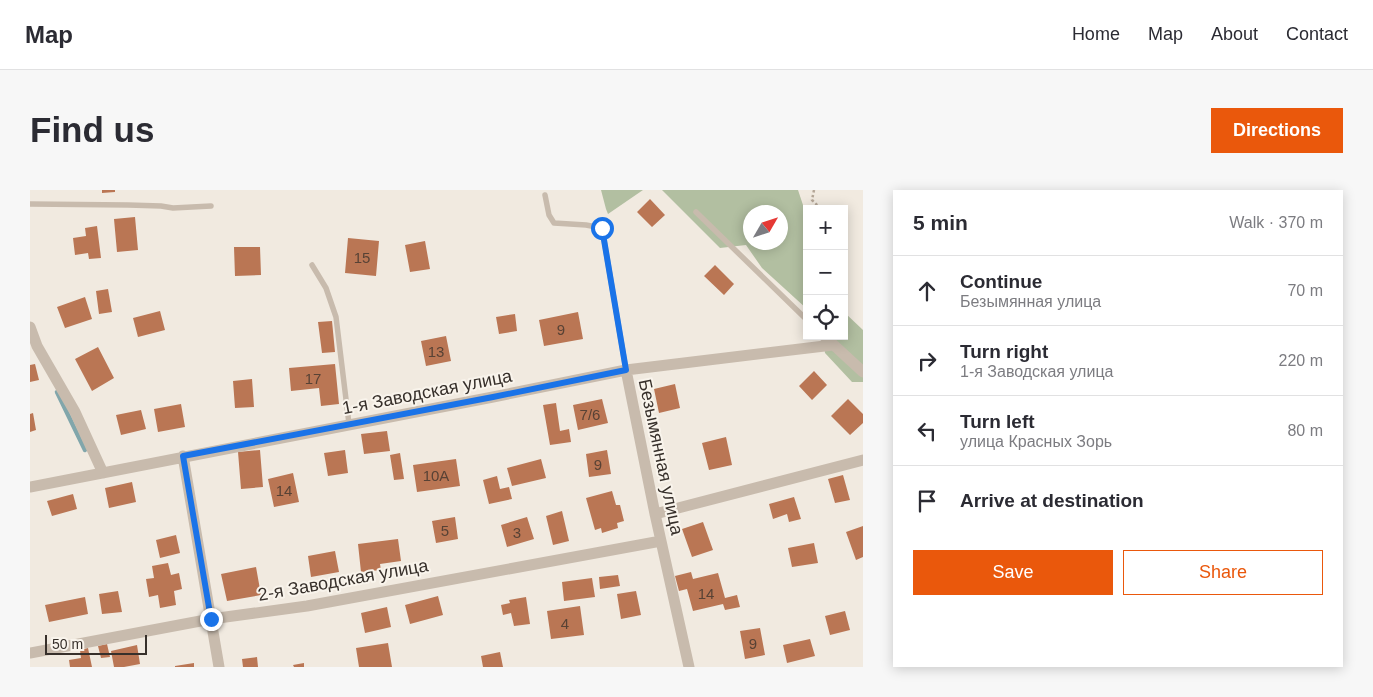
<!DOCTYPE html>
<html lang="en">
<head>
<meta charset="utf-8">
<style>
  body { margin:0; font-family:Helvetica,sans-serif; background:#f7f7f7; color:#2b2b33 }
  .controls { position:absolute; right:15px; top:15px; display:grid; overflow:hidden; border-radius:0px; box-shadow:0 2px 12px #0003 }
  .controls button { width:45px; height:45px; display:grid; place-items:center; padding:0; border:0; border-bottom:1px solid #e1e1e2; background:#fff; color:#2b2b33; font:25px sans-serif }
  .compass { position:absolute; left:713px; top:15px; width:45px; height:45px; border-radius:50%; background:#fff; box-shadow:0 2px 12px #0003; rotate:51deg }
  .scale { position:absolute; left:15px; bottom:12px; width:102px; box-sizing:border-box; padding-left:5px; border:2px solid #37302b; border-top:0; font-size:14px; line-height:18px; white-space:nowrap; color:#37302b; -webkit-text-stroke:4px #f9f4ec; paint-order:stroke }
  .stop { position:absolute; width:15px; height:15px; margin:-11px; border:4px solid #1a73e8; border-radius:50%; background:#fff }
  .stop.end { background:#1a73e8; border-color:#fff; box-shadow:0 1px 5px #0008 }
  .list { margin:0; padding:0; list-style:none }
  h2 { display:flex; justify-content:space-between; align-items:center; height:65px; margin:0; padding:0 20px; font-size:21px }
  h2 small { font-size:16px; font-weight:400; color:#7c7c81 }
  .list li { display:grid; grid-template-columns:32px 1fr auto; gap:15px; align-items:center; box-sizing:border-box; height:70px; padding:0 20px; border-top:1px solid #e1e1e2 }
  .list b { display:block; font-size:19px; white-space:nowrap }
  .list p { margin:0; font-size:16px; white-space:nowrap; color:#7c7c81 }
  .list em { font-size:16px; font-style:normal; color:#7c7c81 }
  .actions { display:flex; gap:10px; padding:15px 20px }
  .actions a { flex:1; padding:11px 0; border:1px solid #ea580c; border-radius:0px; text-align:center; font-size:18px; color:#ea580c }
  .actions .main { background:#ea580c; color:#fff }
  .icon { flex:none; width:28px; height:28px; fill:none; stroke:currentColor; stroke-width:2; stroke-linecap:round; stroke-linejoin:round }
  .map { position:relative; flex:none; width:833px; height:477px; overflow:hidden; border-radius:0px }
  header { display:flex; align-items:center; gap:30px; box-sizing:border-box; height:70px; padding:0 25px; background:#fff; border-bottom:1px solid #e1e1e2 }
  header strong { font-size:24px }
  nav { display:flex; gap:28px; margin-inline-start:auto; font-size:18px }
  .intro { display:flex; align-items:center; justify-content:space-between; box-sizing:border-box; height:120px; padding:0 30px }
  h1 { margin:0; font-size:35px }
  .button { padding:12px 22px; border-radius:0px; background:#ea580c; color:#fff; font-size:18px; font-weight:700 }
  main { display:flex; gap:30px; padding:0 30px }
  aside { flex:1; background:#fff; border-radius:0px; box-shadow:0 2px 12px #0003 }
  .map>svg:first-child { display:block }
  .green { fill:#b2bfa1; fill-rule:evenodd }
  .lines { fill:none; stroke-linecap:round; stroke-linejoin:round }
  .stream { stroke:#81a6ab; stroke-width:4.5 }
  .building { fill:#ba7654 }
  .path { stroke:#b4a697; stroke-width:2.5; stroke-dasharray:2.5 2.5; stroke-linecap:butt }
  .service { stroke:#c8bbad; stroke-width:5.5 }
  .minor { stroke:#c8bbad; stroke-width:11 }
  .route { stroke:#1a73e8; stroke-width:6 }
  .labels { text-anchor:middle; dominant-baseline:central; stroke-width:4; stroke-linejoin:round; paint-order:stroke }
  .number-label { font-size:15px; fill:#584235 }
  .street-label { font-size:18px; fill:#37302b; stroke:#f9f4ec }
</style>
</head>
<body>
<header>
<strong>Map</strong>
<nav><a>Home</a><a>Map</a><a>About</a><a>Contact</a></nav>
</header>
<div class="intro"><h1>Find us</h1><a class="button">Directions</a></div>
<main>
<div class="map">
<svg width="833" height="477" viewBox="0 0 833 477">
  <rect width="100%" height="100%" fill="#f1eae0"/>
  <path class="green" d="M571 0H613L578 24 576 19Z
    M632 0H768L773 15V34L777 45V119L732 78 716 55 690 58ZM721 22H751V52H721Z
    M814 122 833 140V192H822L795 163 793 146H814Z"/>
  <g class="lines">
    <path class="stream" d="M27 202 55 260"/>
  </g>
  <path class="building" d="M72 0H85V2L72 3Z
    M620 9 635 25 622 37 607 22Z
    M105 27 108 60 87 62 84 29Z
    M67 36 71 68 59 69 58 63 45 65 43 48 56 46 55 38Z
    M318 48 349 51 346 86 315 83Z
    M395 51 400 79 380 82 375 55Z
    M204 57H230L231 85 205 86Z
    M685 75 704 94 694 105 674 86Z
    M78 99 82 122 69 124 66 101Z
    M55 107 62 129 35 138 27 117Z
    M130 121 135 140 108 147 103 128Z
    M548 122 553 149 514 156 509 130Z
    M485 124 487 141 469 144 466 127Z
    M302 131 305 162 292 163 288 132Z
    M416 146 421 171 396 176 391 151Z
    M68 157 84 188 62 201 45 169Z
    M5 174 9 190 0 192V175Z
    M305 174 309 214 291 216 289 198 261 201 259 178Z
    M784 181 797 195 782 210 769 196Z
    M222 189 224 217 205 218 203 191Z
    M645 194 650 218 629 223 624 199Z
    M572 209 578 233 548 240 543 215Z
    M818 209 833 224V233L820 245 801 226Z
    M526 213 530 241 539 239 541 252 520 255 513 215Z
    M151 214 155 237 128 242 124 219Z
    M111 220 116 239 91 245 86 225Z
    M3 223 6 240 0 242V224Z
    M357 241 360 261 334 264 331 244Z
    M696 247 702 275 679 280 672 253Z
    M230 260 233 297 211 299 208 262Z
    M315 260 318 283 298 286 294 263Z
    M577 260 581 284 559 287 556 264Z
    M370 263 374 289 364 290 360 265Z
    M426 269 430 296 387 302 383 275Z
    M511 269 516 288 482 296 477 278Z
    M263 283 269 312 244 317 238 289Z
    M813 285 820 310 805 313 798 289Z
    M467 286 470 299 479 297 482 309 459 314 453 290Z
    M102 292 106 312 79 318 75 298Z
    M582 301 586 315H590L594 331 587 333 588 338 572 343 571 338 565 340 556 308Z
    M43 304 47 319 22 326 17 311Z
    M764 307 771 329 759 332 757 324 743 329 739 314Z
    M532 321 539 351 523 355 516 326Z
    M425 327 428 349 406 353 402 331Z
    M497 327 504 349 477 357 471 335Z
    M673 332 683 360 662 367 652 339Z
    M833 336V367L826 370 816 342Z
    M146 345 150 363 130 368 126 350Z
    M368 349 371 371 350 374 351 380 331 382 328 354Z
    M784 353 788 373 762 377 758 358Z
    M305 361 309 382 281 387 278 366Z
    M138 373 141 385 149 383 152 399 144 401 146 415 130 418 128 405 119 407 116 389 124 388 122 376Z
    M226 377 231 405 197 411 191 384Z
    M661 382 663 389 688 383 695 408 707 405 710 417 695 420 693 414 663 421 657 399 649 401 645 386Z
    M588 385 590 396 570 399 569 387Z
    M562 388 565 407 534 411 532 392Z
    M88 401 92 422 72 424 69 404Z
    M606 401 611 425 591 429 587 404Z
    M408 406 413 425 380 434 375 415Z
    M55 407 58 424 19 432 15 415Z
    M496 407 500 434 484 436 481 423 473 425 471 415 480 413 479 410Z
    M550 416 554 445 521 449 517 421Z
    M357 417 361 437 335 443 331 423Z
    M815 421 820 440 800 445 795 426Z
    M730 438 735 465 715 469 710 441Z
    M780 449 785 466 757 473 753 455Z
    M358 453 362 477H329L326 458Z
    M77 454 80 467 71 468 68 456Z
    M107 455 110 474 94 477H84L81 461Z
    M58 458 62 477H40L39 470 51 468 50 460Z
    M470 462 473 477H453L451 466Z
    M227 467 228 477H213L212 469Z
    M164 473V477H145V476Z
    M274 473V477H264L263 475Z"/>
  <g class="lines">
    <path class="path" d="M784 0 782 10 791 19"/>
    <path class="service" d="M515 5 519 25 524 33 556 35 572 38 596 180
      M0 14 98 15 131 16 143 18 181 16
      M666 22 777 130
      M282 75 296 98 306 127 319 234"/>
    <path class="minor" d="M0 137 7 156 45 222 73 283
      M794 146 833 182
      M596 180 625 324 659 477
      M153 266 189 477
      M0 297 463 207 596 180 803 155
      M625 324 833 270
      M0 463 181 429 277 416 631 351"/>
  </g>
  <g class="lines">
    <path class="route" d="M181 429 153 266 463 207 596 180 572 38"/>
  </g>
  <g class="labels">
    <g class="number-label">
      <text x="332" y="67">15</text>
      <text x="531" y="139">9</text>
      <text x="406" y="161">13</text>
      <text x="283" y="188">17</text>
      <text x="560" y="224">7/6</text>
      <text x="568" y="274">9</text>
      <text x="406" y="285">10А</text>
      <text x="254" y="300">14</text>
      <text x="415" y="340">5</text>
      <text x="487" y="342">3</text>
      <text x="676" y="403">14</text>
      <text x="535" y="433">4</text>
      <text x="723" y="453">9</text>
    </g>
    <g class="street-label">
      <text transform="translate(397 202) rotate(-11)">1-я Заводская улица</text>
      <text transform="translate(631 267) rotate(78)">Безымянная улица</text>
      <text transform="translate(313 390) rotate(-10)">2-я Заводская улица</text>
    </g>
  </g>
</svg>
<div class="controls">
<button>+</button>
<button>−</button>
<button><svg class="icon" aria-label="locate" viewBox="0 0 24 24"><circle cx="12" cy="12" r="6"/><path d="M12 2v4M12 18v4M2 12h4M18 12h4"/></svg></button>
</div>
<svg class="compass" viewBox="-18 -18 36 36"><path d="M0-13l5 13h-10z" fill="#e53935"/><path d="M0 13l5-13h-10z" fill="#7c7c81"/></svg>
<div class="scale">50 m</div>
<div class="stop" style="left:572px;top:38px"></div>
<div class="stop end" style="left:181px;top:429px"></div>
</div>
<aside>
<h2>5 min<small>Walk · 370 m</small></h2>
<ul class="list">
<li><svg class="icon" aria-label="ahead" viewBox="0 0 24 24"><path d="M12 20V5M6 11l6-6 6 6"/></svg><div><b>Continue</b><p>Безымянная улица</p></div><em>70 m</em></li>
<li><svg class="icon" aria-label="right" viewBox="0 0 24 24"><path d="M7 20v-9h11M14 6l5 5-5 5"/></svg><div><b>Turn right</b><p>1-я Заводская улица</p></div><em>220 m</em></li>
<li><svg class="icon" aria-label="left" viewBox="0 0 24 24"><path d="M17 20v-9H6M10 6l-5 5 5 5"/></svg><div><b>Turn left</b><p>улица Красных Зорь</p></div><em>80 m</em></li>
<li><svg class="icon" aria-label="arrive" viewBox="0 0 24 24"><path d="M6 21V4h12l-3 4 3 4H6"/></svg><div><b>Arrive at destination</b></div></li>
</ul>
<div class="actions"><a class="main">Save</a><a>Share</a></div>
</aside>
</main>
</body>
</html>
